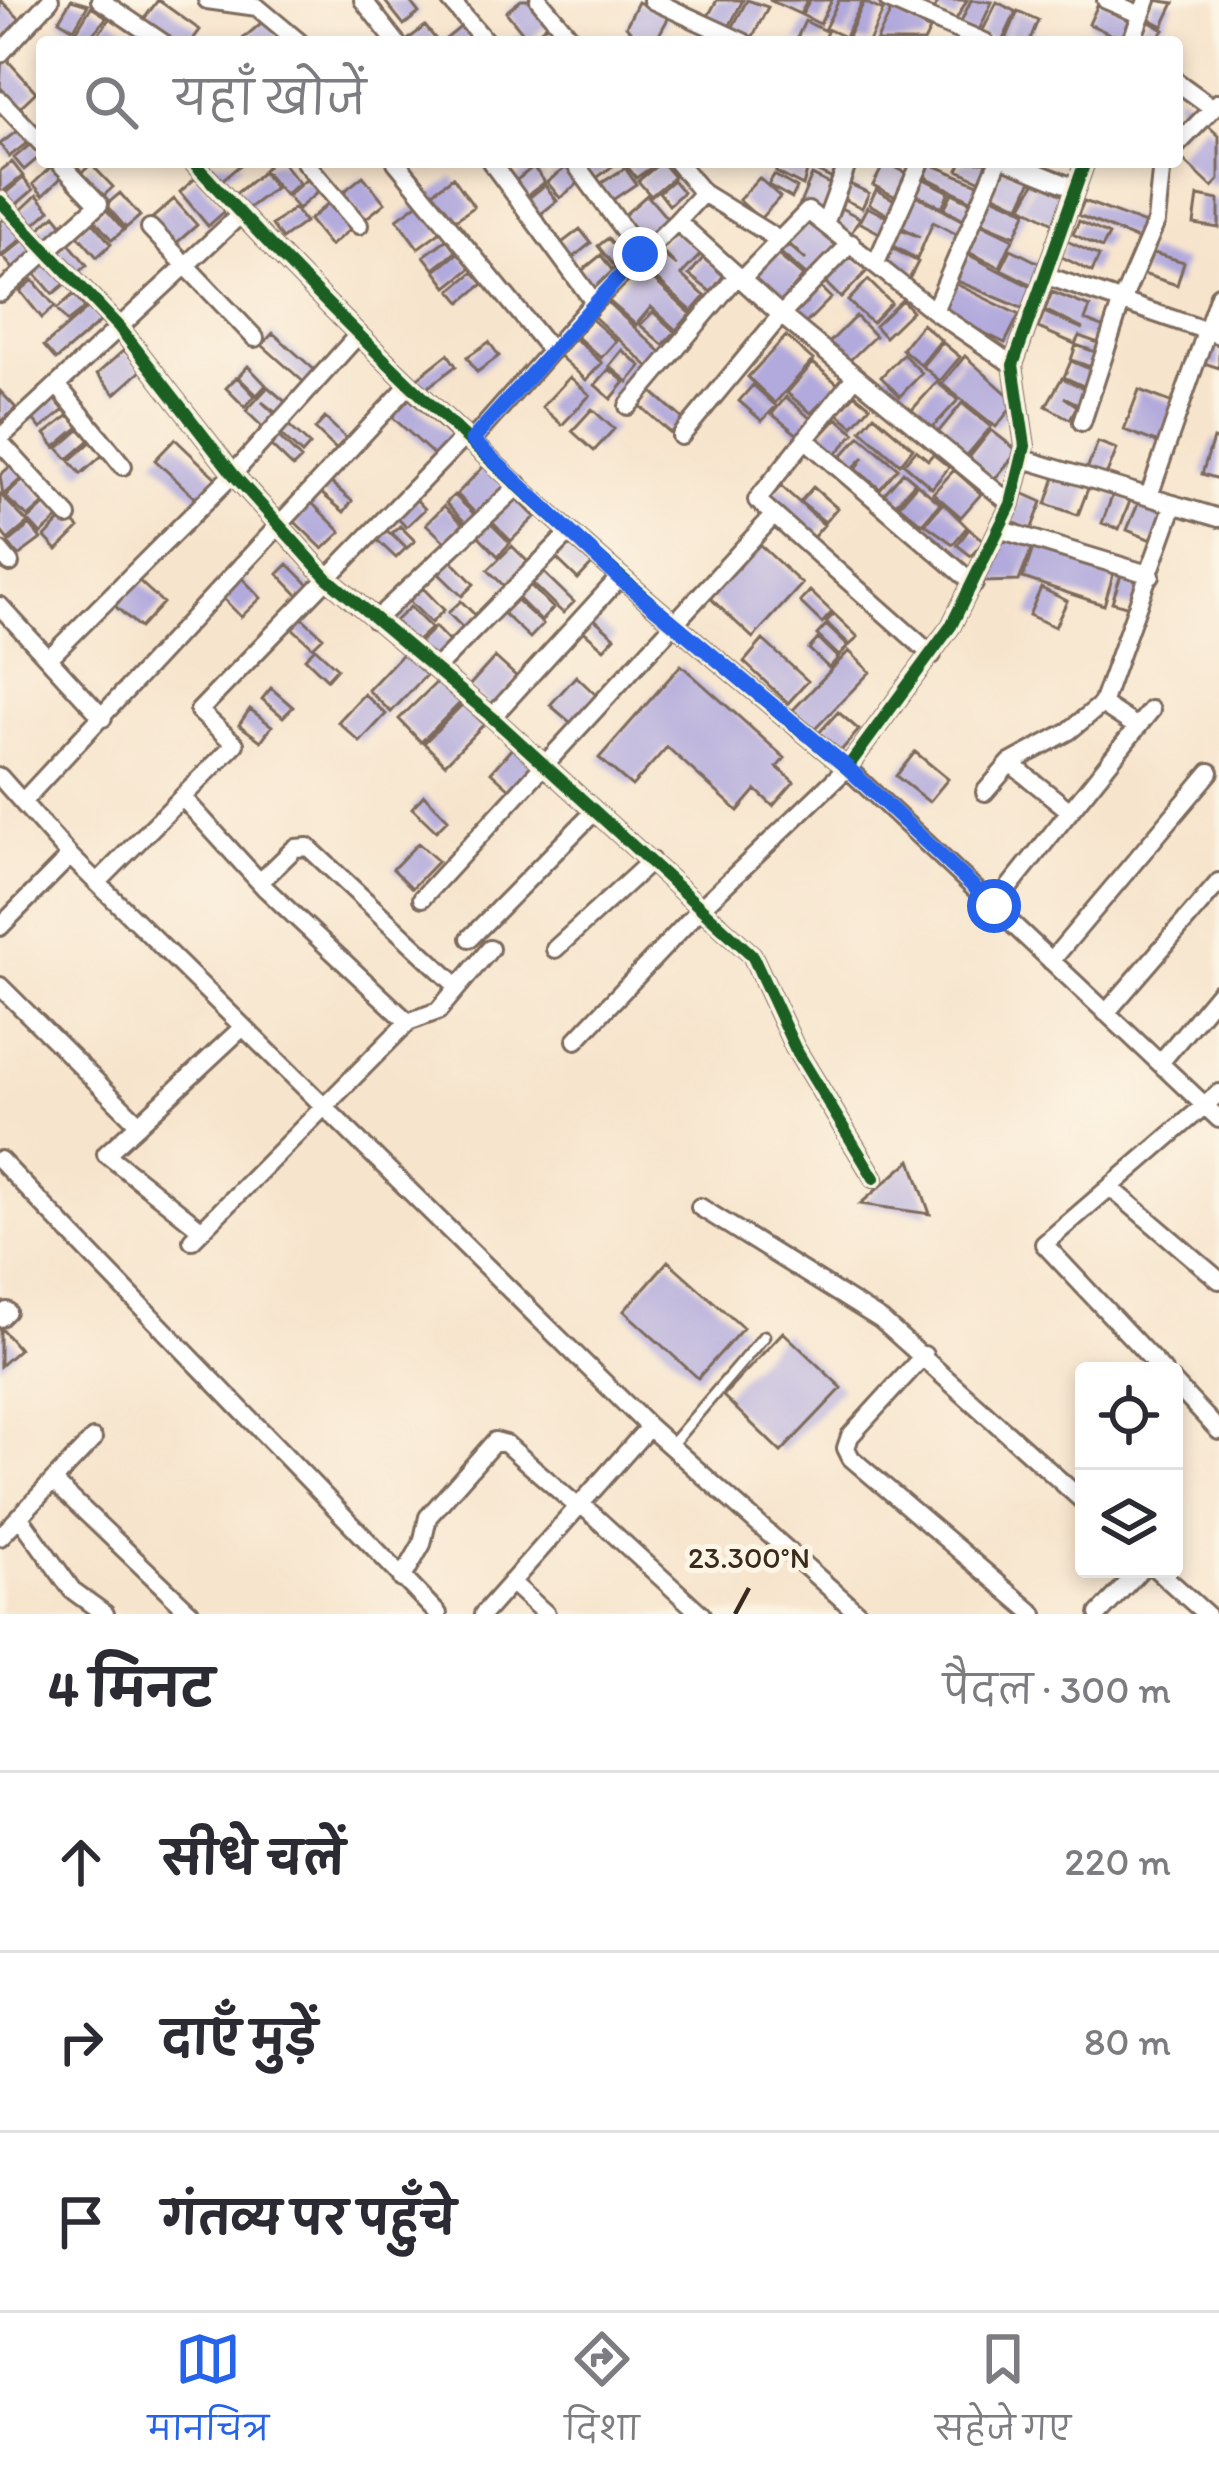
<!DOCTYPE html>
<html lang="hi">
<head>
<meta charset="utf-8">
<style>
  body { margin:0; font-family:Itim,"Playpen Sans Deva",sans-serif; background:#f7f7f7; color:#2b2b33 }
  .controls { position:absolute; right:36px; bottom:36px; display:grid; overflow:hidden; border-radius:12px; box-shadow:0 6px 18px #0003 }
  .controls button { width:108px; height:108px; display:grid; place-items:center; padding:0; border:0; border-bottom:3px solid #e1e1e2; background:#fff; color:#2b2b33; font:60px sans-serif }
  .stop { position:absolute; width:36px; height:36px; margin:-27px; border:9px solid #2563eb; border-radius:50%; background:#fff }
  .stop.end { background:#2563eb; border-color:#fff; box-shadow:0 3px 12px #0008 }
  .list { margin:0; padding:0; list-style:none }
  h2 { display:flex; justify-content:space-between; align-items:center; height:156px; margin:0; padding:0 48px; font-size:51px }
  h2 small { font-size:39px; font-weight:400; color:#7c7c81 }
  .list li { display:grid; grid-template-columns:78px 1fr auto; gap:36px; align-items:center; box-sizing:border-box; height:180px; padding:0 48px; border-top:3px solid #e1e1e2 }
  .list b { display:block; font-size:45px; white-space:nowrap }
  .list em { font-size:39px; font-style:normal; color:#7c7c81 }
  .icon { flex:none; width:66px; height:66px; fill:none; stroke:currentColor; stroke-width:2; stroke-linecap:round; stroke-linejoin:round }
  .map { position:relative; flex:none; width:1219px; height:1614px; overflow:hidden }
  .search { position:absolute; background:#fff; box-shadow:0 6px 18px #0003; left:36px; right:36px; top:36px; height:132px; display:flex; align-items:center; gap:30px; box-sizing:border-box; padding:0 42px; border-radius:12px; color:#7c7c81; font-size:45px }
  .sheet { height:696px; background:#fff }
  nav { display:flex; justify-content:space-around; align-items:center; box-sizing:border-box; height:168px; border-top:3px solid #e1e1e2; background:#fff; font-size:33px; color:#7c7c81 }
  nav a { display:grid; justify-items:center; gap:6px }
  nav .on { color:#2563eb }
  .map>svg:first-child { display:block }
  .building { fill:#b2aadc }
  .lines { fill:none; stroke-linecap:round; stroke-linejoin:round }
  .service-casing { stroke:#7d6b5b; stroke-width:15 }
  .minor-casing { stroke:#7d6b5b; stroke-width:22 }
  .service { stroke:#fff; stroke-width:9 }
  .minor { stroke:#fff; stroke-width:16 }
  .cycleway-casing { stroke:#fcf5e5; stroke-width:20 }
  .cycleway { stroke:#1b5e20; stroke-width:12 }
  .route { stroke:#2563eb; stroke-width:15 }
  .ticks { fill:none; stroke:#3b2a1e; stroke-width:4.5 }
  .ticks-label { font-size:30px; text-anchor:middle; fill:#3b2a1e; stroke:#fcf5e5; stroke-width:10; stroke-linejoin:round; paint-order:stroke }
</style>
</head>
<body>
<div class="map">
<svg width="1219" height="1614" viewBox="0 0 1219 1614">
  <rect width="100%" height="100%" fill="#fcf5e5"/>
  <filter id="ink" filterUnits="userSpaceOnUse"><feTurbulence type="fractalNoise" baseFrequency=".00833" numOctaves="2"/><feDisplacementMap in="SourceGraphic" scale="24" xChannelSelector="R" yChannelSelector="G"/><feConvolveMatrix kernelMatrix="1 2 1 2 8 2 1 2 1" color-interpolation-filters="sRGB"/></filter>
  <filter id="wash" filterUnits="userSpaceOnUse"><feTurbulence type="fractalNoise" baseFrequency=".004" numOctaves="4" result="noise"/><feDisplacementMap in="SourceGraphic" scale="48" xChannelSelector="R" yChannelSelector="G"/><feGaussianBlur stdDeviation="2.7" result="paint"/><feColorMatrix in="noise" values="0 0 0 0 0 0 0 0 0 0 0 0 0 0 0 0 0 1.4 0 .05"/><feComposite in="paint" operator="in"/></filter>
  <g filter="url(#wash)">
    <rect width="100%" height="100%" fill="#f7e4cc"/>
    <g id="blocks">
      <path class="building" d="M0 0 23 22 0 41Z
        M71 0 88 5 74 29 59 20Z
        M158 0 200 30 191 42H167L141 23Z
        M384 0H409L419 13 404 25Z
        M521 0H531L550 22 527 42H510L523 33 506 12Z
        M717 0H743L728 29 707 18Z
        M747 0 768 7 750 42 730 32Z
        M769 0H808L800 14Z
        M810 0H832L820 24 802 15Z
        M839 0 863 1 845 37 825 28Z
        M939 0H967L955 21 934 10Z
        M971 0 992 2 976 37 958 28Z
        M1100 0 1133 14 1121 39 1089 24Z
        M1154 0 1174 3 1163 26 1146 17Z
        M638 2 669 17 655 42H639L626 26Z
        M864 2 883 11 869 42H857L848 37Z
        M997 2 1016 12 1002 42 980 36Z
        M91 7 107 17 86 42 74 35Z
        M891 11 930 30 924 42H876Z
        M1018 11 1038 20 1029 42H1005Z
        M110 18 145 42H93Z
        M267 18 287 42H239Z
        M1146 20 1164 30 1156 42 1135 39Z
        M805 21 827 32 822 42H795Z
        M425 26 438 42H405Z
        M462 26 474 42H442Z
        M2 54 36 92 19 108 0 87Z
        M1177 93 1201 107 1177 136Z
        M1205 123 1219 136V180L1212 187 1177 154Z
        M22 127 32 139 9 157 0 144Z
        M33 142 42 155 24 170 14 158Z
        M12 162 23 176 0 194V171Z
        M205 162H244L221 181Z
        M272 162H282L299 183 285 195 263 170Z
        M581 162H618L594 180Z
        M624 162H659L636 178Z
        M661 162 674 177 651 196 638 181Z
        M781 162 807 171 803 186 776 172Z
        M813 162H846L837 181 810 168Z
        M885 162 912 176 900 199 873 185Z
        M926 162 983 186 975 202 920 174Z
        M962 162H986L994 166 985 183 958 170Z
        M54 164 64 175 43 195 33 184Z
        M91 164 113 187 100 199 78 177Z
        M568 166 580 182 560 198 547 182Z
        M1003 166 1032 180 1020 206 991 192Z
        M533 167 545 182 524 198 513 183Z
        M625 168 636 184 611 201 600 184Z
        M263 172 275 188 246 210 234 195Z
        M774 175 797 188 792 198 768 185Z
        M812 175 839 189 843 181 869 193 862 208 835 195 824 218 799 206Z
        M363 176 385 203 364 220 342 193Z
        M197 177 225 211 208 226 180 192Z
        M453 177 474 207 450 224 429 195Z
        M920 177 949 192 942 207 912 192Z
        M23 178 33 190 11 209 1 197Z
        M759 178 780 197 760 219 739 200Z
        M307 179 318 192 298 209 287 196Z
        M673 180 683 192 669 205 659 192Z
        M1036 181 1067 198 1053 223 1022 206Z
        M545 185 557 201 537 217 525 201Z
        M876 190 900 203 893 217 869 204Z
        M120 193 140 216 126 228 106 205Z
        M912 193 965 222 958 235 933 222 917 259 890 244 898 228 920 237 898 225Z
        M952 193 974 204 966 220 944 209Z
        M988 194 1027 211 1015 236 977 220Z
        M37 195 50 210 29 229 16 215Z
        M647 195 671 223 646 245 622 217Z
        M1198 196 1219 200V228L1194 224Z
        M174 199 197 225 172 247 149 221Z
        M331 201 353 227 330 246 309 220Z
        M1084 201 1148 225 1141 241 1078 215Z
        M420 202 441 231 418 248 397 219Z
        M835 205 860 218 850 235 826 223Z
        M104 207 124 230 112 240 92 217Z
        M867 207 893 220 885 236 859 222Z
        M294 208 305 222 282 239 272 225Z
        M807 214 840 243 807 276 776 249 783 240 806 260 785 240Z
        M55 215 68 231 47 249 34 234Z
        M7 217 23 238 0 257V222Z
        M90 219 111 244 97 257 75 232Z
        M1079 221 1109 235 1102 248 1073 234Z
        M980 223 1013 239 1000 267 966 251Z
        M580 229 591 243 570 260 559 245Z
        M673 229 701 254 681 275 705 296 692 311 638 263 653 246 677 266 658 247Z
        M26 238 38 252 15 271 3 257Z
        M608 238 627 262 617 270 598 246Z
        M447 239 456 252 434 269 424 256Z
        M67 241 87 265 72 277 52 254Z
        M1067 241 1099 256 1092 272 1060 256Z
        M890 247 918 262 906 285 880 265Z
        M1011 249 1045 266 1035 286 1001 269Z
        M772 250 803 276 781 303 750 277Z
        M1147 251 1184 262 1177 285 1140 273Z
        M459 252 471 268 447 287 435 271Z
        M963 252 1035 289 1024 309 950 278Z
        M849 253 867 271 841 298 823 280Z
        M601 255 615 274 593 291 579 273Z
        M703 258 724 275 711 292 689 275Z
        M47 261 66 283 53 294 34 272Z
        M637 265 691 314 676 330 651 307 636 325 608 300Z
        M473 272 483 284 461 302 451 290Z
        M33 280 55 306 42 318 20 291Z
        M868 280 891 303 872 323 848 301Z
        M954 283 1019 315 1005 343 940 311Z
        M818 285 831 298 804 325 792 312Z
        M1052 292 1090 307 1085 320 1109 330 1104 345 1079 336 1075 344 1038 328 1044 312 1083 329 1045 310Z
        M74 294 85 308 67 322 57 309Z
        M902 300 912 311 885 337 875 326Z
        M606 301 663 354 650 368 593 316Z
        M89 307 101 321 56 360 44 346Z
        M653 312 675 332 663 345 640 325Z
        M856 316 875 336 848 362 829 343Z
        M589 317 616 341 601 358 574 334Z
        M922 324 941 340 921 365 902 349Z
        M273 333 318 373 307 385 262 345Z
        M572 336 602 363 586 380 556 353Z
        M786 336 813 360 775 403 748 377Z
        M1210 338 1219 341V368L1201 362Z
        M489 342 499 356 477 372 467 357Z
        M942 342 960 357 940 381 922 366Z
        M1076 345 1101 354 1096 369 1071 360Z
        M124 350 142 370 115 394 97 374Z
        M622 350 641 366 628 382 609 366Z
        M448 354 456 366 423 391 415 380Z
        M903 354 922 373 900 396 881 377Z
        M965 356 1016 402 996 427 942 384Z
        M1071 361 1096 372 1088 388 1064 377Z
        M813 363 839 385 811 413 787 393Z
        M248 366 266 385 257 395 238 377Z
        M609 369 625 382 611 399 595 385Z
        M237 377 255 396 245 407 226 388Z
        M570 377 590 395 562 425 542 407Z
        M1062 378 1087 390 1080 405 1064 397 1077 406 1070 419 1046 406Z
        M937 382 958 400 931 429 911 411Z
        M753 385 776 406 762 421 739 401Z
        M268 387 289 405 280 416 262 402 279 418 267 431 246 411Z
        M1139 390 1176 404 1161 444 1124 430Z
        M0 391 16 408 0 423Z
        M651 391 684 420 672 434 639 405Z
        M50 394 64 410 41 429 28 413Z
        M855 394 870 406 853 426 838 414Z
        M406 396 453 439 436 457 389 414Z
        M786 397 812 420 799 436 772 414Z
        M962 403 991 427 963 460 935 436Z
        M592 409 614 429 594 451 572 431Z
        M69 415 79 427 55 447 45 434Z
        M874 415 913 448 900 464 861 430Z
        M325 418 346 438 336 449 315 429Z
        M837 418 855 433 836 454 818 439Z
        M285 422 310 445 302 454 277 431Z
        M80 429 90 440 68 459 58 448Z
        M991 430 1018 451 994 480 968 459Z
        M274 432 301 459 293 467 265 440Z
        M860 436 898 468 880 489 856 469 864 457 853 468 841 457Z
        M175 439 219 481 200 502 155 460Z
        M1213 439 1219 441V479L1202 474Z
        M92 441 104 454 81 474 70 461Z
        M1098 442 1117 449 1106 476 1087 469Z
        M916 450 928 460 933 454 949 467 932 488 904 464Z
        M14 463 25 475 3 495 0 475Z
        M485 465 507 487 477 515 457 494Z
        M954 470 981 494 961 517 933 493Z
        M903 472 915 482 896 504 884 494Z
        M1056 474 1089 486 1078 515 1046 504Z
        M25 478 45 502 28 517 5 497Z
        M330 482 352 501 344 512 321 493Z
        M917 484 940 503 922 524 899 505Z
        M781 486 824 525 811 540 767 501Z
        M813 487 837 508 825 522 800 502Z
        M1022 493 1042 502 1031 530 1011 521Z
        M0 494 28 523 8 540 0 530Z
        M411 494 425 509 406 527 392 512Z
        M1113 494 1130 501 1119 529 1102 523Z
        M454 495 474 514 466 523 446 503Z
        M513 495 535 517 511 541 489 519Z
        M1140 499 1169 512 1156 542 1127 530Z
        M48 502 61 516 41 534 28 520Z
        M311 502 341 532 323 549 293 520Z
        M943 503 967 527 953 544 925 524Z
        M444 506 463 524 445 542 426 524Z
        M66 515 79 528 57 550 45 537Z
        M489 522 510 543 498 556 477 534Z
        M30 525 41 539 18 556 8 543Z
        M382 526 406 548 396 558 373 536Z
        M400 526 415 541 407 548 392 533Z
        M969 529 984 541 971 556 957 545Z
        M1004 532 1034 543 1019 581 983 582Z
        M565 540 592 564 578 579 552 554Z
        M1035 542 1115 569 1104 605 1023 578Z
        M758 543 802 584 753 638 709 597Z
        M512 546 529 563 505 587 488 570Z
        M450 559 474 584 462 596 437 572Z
        M288 564 312 588 302 599 278 574Z
        M540 569 574 602 563 613 529 580Z
        M1121 575 1145 583 1136 609 1112 602Z
        M240 576 261 598 241 617 220 595Z
        M138 580 163 603 140 628 115 606Z
        M526 581 553 608 541 621 514 594Z
        M423 588 444 610 431 623 409 601Z
        M1041 588 1067 601 1055 627 1029 615Z
        M810 591 832 612 822 623 800 602Z
        M514 598 543 624 530 638 502 612Z
        M461 601 481 621 468 633 448 613Z
        M410 607 431 628 416 642 395 621Z
        M834 614 858 637 850 645 826 622Z
        M300 616 323 637 313 647 290 626Z
        M592 617 615 637 604 649 581 629Z
        M826 625 848 646 839 656 817 635Z
        M435 627 452 645 436 660 419 643Z
        M818 639 838 658 829 668 809 649Z
        M763 640 808 681 788 703 744 662Z
        M315 648 337 668 327 679 305 658Z
        M849 651 870 672 814 730 793 710Z
        M403 653 426 675 391 712 368 690Z
        M495 657 518 678 491 708 468 687Z
        M681 665 785 758 777 767 794 782 773 806 756 790 738 811 667 747 632 786 599 758Z
        M576 676 596 695 571 723 550 705Z
        M440 679 462 701 421 742 399 719Z
        M271 688 293 707 283 717 262 699Z
        M364 694 386 714 360 742 338 722Z
        M463 704 484 724 445 764 424 743Z
        M250 709 272 726 261 741 239 725Z
        M838 712 859 730 838 754 817 735Z
        M514 746 538 762 512 791 491 772Z
        M915 752 948 779 929 802 896 776Z
        M424 795 448 819 436 831 412 808Z
        M418 843 438 861 412 888 393 869Z
        M911 1160 930 1214 860 1204Z
        M668 1261 743 1328 698 1378 624 1311Z
        M0 1327 19 1349 0 1366Z
        M783 1332 842 1388 781 1452 723 1396Z"/>
    </g>
  </g>
  <g filter="url(#ink)">
    <use href="#blocks" fill-opacity="0" stroke="#7d6b5b" stroke-width="3"/>
    <g class="lines">
      <g class="service-casing">
        <path id="service" d="M670 1446 764 1336"/>
      </g>
      <g class="minor-casing">
        <path id="minor" d="M100 0 162 42
          M207 0 257 7 299 42
          M363 0 396 42
          M450 0 486 42
          M539 0 574 42
          M652 0 743 42
          M888 0 985 42
          M1106 0 1141 15
          M1131 42 1147 0
          M0 54 50 0
          M1177 82 1213 108
          M0 100 42 144
          M1177 145 1219 102
          M193 162C393 383 617 579 847 768L951 626 1011 504 1025 446 1013 365 1085 162
          M305 162 359 225
          M396 162 551 351
          M491 162 594 302
          M574 162 641 254
          M677 162 703 193 677 221 781 315 1011 504
          M1011 162 1075 188
          M703 193 779 240
          M0 201 119 327 233 474 327 578 492 717 752 955 795 1048 874 1178
          M825 224 848 162
          M150 228 255 338
          M876 263 921 162
          M1047 276 1219 335
          M742 279 808 211 934 311 1013 365
          M0 293 99 204 59 162
          M934 311 998 162
          M855 377 757 500 932 655
          M57 385 123 466
          M628 406 738 275
          M1082 422 1121 303 1156 222 1162 162
          M681 436 781 315 851 243
          M0 438 241 214
          M805 439 974 584
          M472 440 594 302 677 221
          M0 442 68 516
          M1024 459 1219 518
          M1149 496 1219 295
          M999 529 1151 575
          M0 551 10 563
          M0 606 103 718
          M375 620 519 485
          M51 656 233 474 356 337
          M436 668 570 532
          M1102 704 1137 727
          M492 717 619 578
          M1010 763 1070 811
          M0 777 70 856 649 1427 859 1614
          M985 792 1010 763 1069 731 1102 704 1174 504
          M25 799 409 385
          M184 799 266 889 408 1022
          M260 882 295 848 308 847 458 987
          M97 883 235 744 199 711 466 435
          M422 898 774 515
          M994 906 1151 710
          M0 927 70 856
          M470 938 593 813
          M555 949 651 861
          M1051 961 1210 772
          M0 986 139 1124 106 1154 202 1230
          M1106 1013 1219 882
          M576 1040 703 906 847 768 1219 1119
          M1160 1063 1219 992
          M139 1124 243 1027
          M0 1160 438 1614
          M1111 1188 1219 1280
          M700 1207 881 1320 1084 1502
          M192 1240 408 1022 438 1011 490 949
          M0 1318 7 1311
          M924 1355 850 1436 846 1448 851 1458 1034 1614
          M1163 1371 1044 1244 1219 1093
          M1174 1383 1219 1431
          M53 1481 192 1614
          M581 1504 701 1614
          M19 1516 72 1590 105 1614
          M0 1537 93 1439
          M1156 1569 1206 1614
          M402 1579 422 1544 428 1517 495 1441 506 1444 578 1507
          M511 1582 546 1614
          M483 1614 649 1427
          M1099 1614 1141 1569"/>
      </g>
      <use href="#service" class="service"/>
      <use href="#minor" class="minor"/>
      <g class="cycleway-casing">
        <path id="cycleway" d="M193 162C393 383 617 579 847 768L951 626 1011 504 1025 446 1013 365 1085 162
          M0 201 119 327 233 474 327 578 492 717 752 955 795 1048 874 1178"/>
      </g>
      <use href="#cycleway" class="cycleway"/>
    </g>
  </g>
  <g class="lines" filter="url(#ink)">
    <path class="route" d="M640 254 472 440 619 578 848 768 994 906"/>
  </g>
  <path class="ticks" d="M735 1614 749 1588"/>
  <g class="ticks-label">
    <text x="749" y="1568">23.300°N</text>
  </g>
</svg>
<div class="controls">
<button><svg class="icon" aria-label="locate" viewBox="0 0 24 24"><circle cx="12" cy="12" r="6"/><path d="M12 2v4M12 18v4M2 12h4M18 12h4"/></svg></button>
<button><svg class="icon" aria-label="layers" viewBox="0 0 24 24"><path d="M12 4l9 5-9 5-9-5zM3 14l9 5 9-5"/></svg></button>
</div>
<div class="stop" style="left:994px;top:906px"></div>
<div class="stop end" style="left:640px;top:254px"></div>
<div class="search"><svg class="icon" aria-label="search" viewBox="0 0 24 24"><circle cx="10" cy="10" r="6"/><path d="M15 15l6 6"/></svg>यहाँ खोजें</div>
</div>
<section class="sheet">
<h2>4 मिनट<small>पैदल · 300 m</small></h2>
<ul class="list">
<li><svg class="icon" aria-label="ahead" viewBox="0 0 24 24"><path d="M12 20V5M6 11l6-6 6 6"/></svg><div><b>सीधे चलें</b></div><em>220 m</em></li>
<li><svg class="icon" aria-label="right" viewBox="0 0 24 24"><path d="M7 20v-9h11M14 6l5 5-5 5"/></svg><div><b>दाएँ मुड़ें</b></div><em>80 m</em></li>
<li><svg class="icon" aria-label="arrive" viewBox="0 0 24 24"><path d="M6 21V4h12l-3 4 3 4H6"/></svg><div><b>गंतव्य पर पहुँचे</b></div></li>
</ul>
</section>
<nav>
<a class="on"><svg class="icon" aria-label="map" viewBox="0 0 24 24"><path d="M3 6l6-2 6 2 6-2v14l-6 2-6-2-6 2zM9 4v14M15 6v14"/></svg>मानचित्र</a>
<a><svg class="icon" aria-label="directions" viewBox="0 0 24 24"><path d="M12 3l9 9-9 9-9-9zM9 14v-3h6M13 9l2 2-2 2"/></svg>दिशा</a>
<a><svg class="icon" aria-label="saved" viewBox="0 0 24 24"><path d="M7 4h10v16l-5-4-5 4z"/></svg>सहेजे गए</a>
</nav>
</body>
</html>
